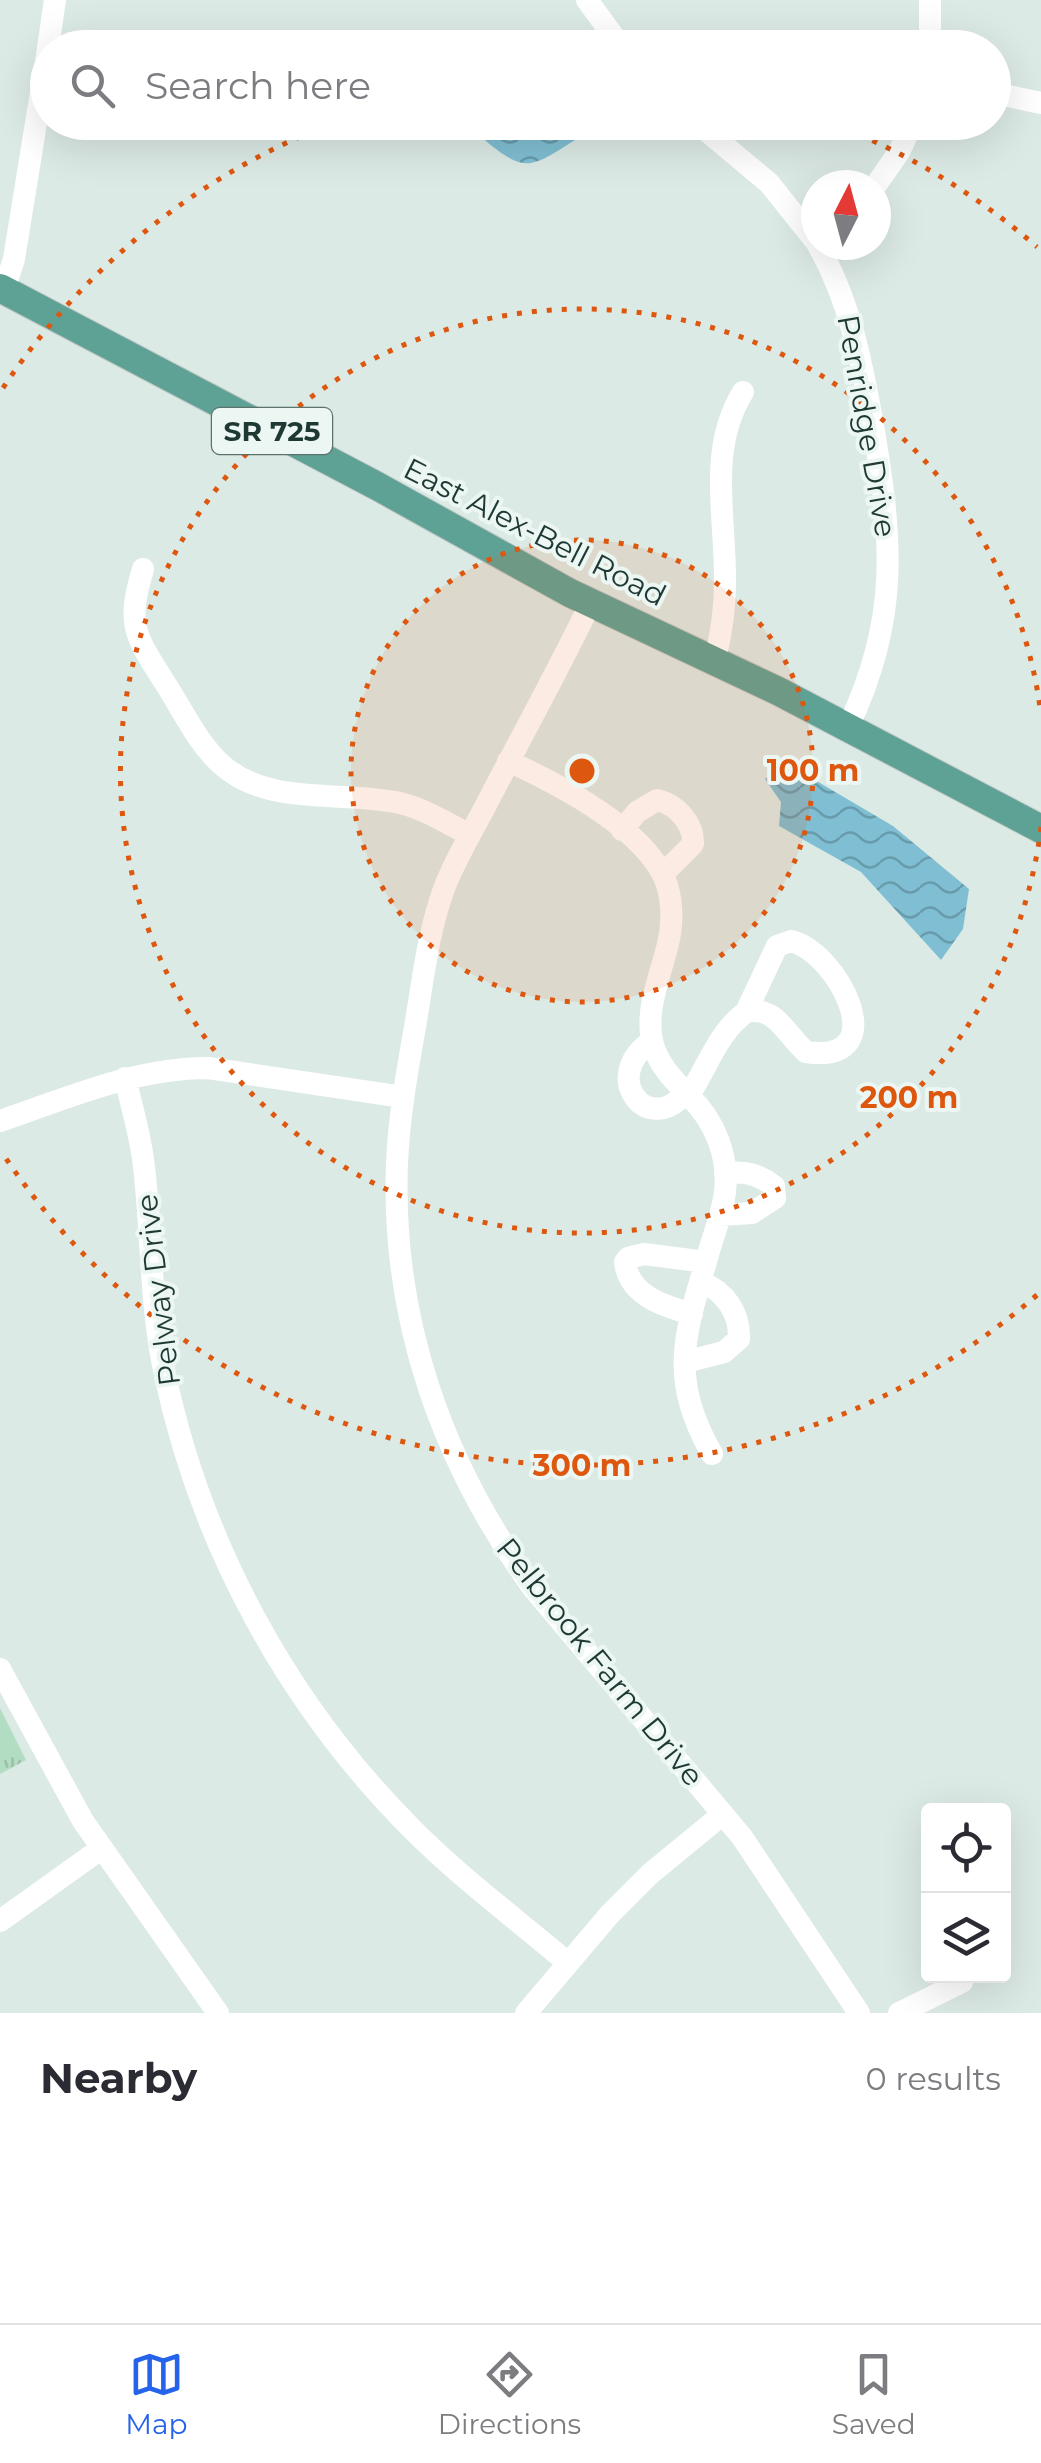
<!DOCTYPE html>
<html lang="en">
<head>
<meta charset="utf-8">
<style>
  body { margin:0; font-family:Montserrat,sans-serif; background:#f7f7f7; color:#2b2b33 }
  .controls { position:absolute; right:30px; bottom:30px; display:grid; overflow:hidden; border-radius:10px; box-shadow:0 10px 40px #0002 }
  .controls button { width:90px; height:90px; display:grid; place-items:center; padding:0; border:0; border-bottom:2px solid #e1e1e2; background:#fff; color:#2b2b33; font:50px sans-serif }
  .compass { position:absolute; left:801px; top:170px; width:90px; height:90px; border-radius:50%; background:#fff; box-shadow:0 10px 40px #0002; rotate:6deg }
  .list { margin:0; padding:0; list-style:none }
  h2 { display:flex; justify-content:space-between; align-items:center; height:130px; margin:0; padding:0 40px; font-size:42px }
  h2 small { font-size:32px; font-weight:400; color:#7c7c81 }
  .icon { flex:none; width:55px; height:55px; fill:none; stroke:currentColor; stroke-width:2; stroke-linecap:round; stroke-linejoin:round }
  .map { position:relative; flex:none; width:1041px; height:2013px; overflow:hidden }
  .search { position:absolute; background:#fff; box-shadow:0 10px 40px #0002; left:30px; right:30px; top:30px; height:110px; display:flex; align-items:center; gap:25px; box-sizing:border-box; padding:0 35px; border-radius:55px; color:#7c7c81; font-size:38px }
  .sheet { height:310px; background:#fff }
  nav { display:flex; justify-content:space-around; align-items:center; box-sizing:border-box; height:140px; border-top:2px solid #e1e1e2; background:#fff; font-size:28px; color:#7c7c81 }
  nav a { display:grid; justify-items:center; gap:5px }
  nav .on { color:#2563eb }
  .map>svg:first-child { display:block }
  .grass { fill:url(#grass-tufts) }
  .water { fill:url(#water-waves) }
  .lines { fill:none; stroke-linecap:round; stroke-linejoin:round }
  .major-casing { stroke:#bcc4c2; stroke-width:30 }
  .minor { stroke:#fff; stroke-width:22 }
  .major { stroke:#5ea296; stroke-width:28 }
  .ring { fill:none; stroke:#de570e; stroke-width:5; stroke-dasharray:5 10 }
  .labels { text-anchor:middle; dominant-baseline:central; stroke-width:8; stroke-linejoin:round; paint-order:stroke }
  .shield { fill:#ecf6f2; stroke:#5c726d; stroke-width:2.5 }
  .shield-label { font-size:28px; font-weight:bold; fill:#1e3934 }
  .street-label { font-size:30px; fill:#1e3934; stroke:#ecf6f2 }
  .centre { fill:#de570e; stroke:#ecf6f2; stroke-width:5 }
  .ring-label { font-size:30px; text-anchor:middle; font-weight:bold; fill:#de570e; stroke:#ecf6f2; stroke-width:8; stroke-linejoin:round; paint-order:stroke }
</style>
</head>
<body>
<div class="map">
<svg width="1041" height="2013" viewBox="0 0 1041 2013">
  <defs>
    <pattern id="grass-tufts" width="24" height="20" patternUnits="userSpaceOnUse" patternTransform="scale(2.5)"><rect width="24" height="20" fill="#b3ddc2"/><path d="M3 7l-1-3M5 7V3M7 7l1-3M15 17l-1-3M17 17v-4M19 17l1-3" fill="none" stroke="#9abea7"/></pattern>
    <pattern id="water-waves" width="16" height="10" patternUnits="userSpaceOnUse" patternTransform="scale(2.5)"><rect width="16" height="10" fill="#80bfd3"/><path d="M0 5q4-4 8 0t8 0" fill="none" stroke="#689cac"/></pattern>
  </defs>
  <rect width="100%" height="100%" fill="#dceae5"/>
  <path class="grass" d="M0 1708 26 1760 0 1774Z"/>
  <path class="water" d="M484 123V122L582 123 578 138C529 169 526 175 480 136Z
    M786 763 893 826 969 889 963 929 941 960 861 872 779 826 781 802 765 779Z"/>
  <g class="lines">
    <g class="major-casing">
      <path id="major" d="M0 288 377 486 570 593 778 691 1041 829"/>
    </g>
    <path class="minor" d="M587 0 622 48
      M930 0V48
      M48 48 55 0
      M994 93 1041 103
      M696 122 769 183 816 242
      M876 185 899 152 913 122
      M818 245C849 300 861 358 872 420 892 536 901 616 848 727
      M4 290 14 259 48 49
      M143 569C126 626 135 635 165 683 182 709 198 744 222 765 269 807 343 790 400 803 425 809 448 824 470 835
      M591 602C558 671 521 737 486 805 472 832 456 858 445 886 428 931 423 980 415 1027 407 1072 399 1117 397 1163 391 1319 442 1463 533 1588L742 1837 859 2013
      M715 660C721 635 725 609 725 583 726 517 707 450 743 392
      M508 761C558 784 639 826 664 877 673 897 673 923 668 944 660 978 643 1013 654 1048 661 1068 675 1081 689 1096 715 1121 729 1156 725 1192 722 1215 713 1236 707 1258 684 1337 669 1378 712 1454
      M622 830 637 812 657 800C676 804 694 823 693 844L663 874
      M791 941C838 952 896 1065 806 1052 786 1035 776 1005 746 1012L777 946Z
      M652 1041C599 1076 648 1138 685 1093
      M125 1078C132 1108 141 1137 144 1167 152 1235 150 1303 164 1370 200 1544 288 1705 413 1830 461 1878 516 1919 568 1963
      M689 1095C707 1068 718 1032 746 1012
      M0 1121C68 1098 135 1068 208 1068L403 1097
      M720 1215 752 1213 775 1198 774 1186C758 1174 745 1171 725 1173
      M692 1314C664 1306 629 1296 625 1262L628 1258 644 1254 706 1262
      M685 1362 724 1352 739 1339C740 1313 725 1291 701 1282
      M0 1669 83 1821 218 2013
      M0 1921 102 1848
      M526 2013 610 1914 650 1874 723 1814
      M899 2013 962 1982"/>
    <use href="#major" class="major"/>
  </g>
  <circle cx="582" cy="771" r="231" fill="#de570e" fill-opacity=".12"/>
  <g class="ring">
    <circle cx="582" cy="771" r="231"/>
    <path d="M1041 827A462 462 0 1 1 1041 715"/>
    <path d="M1037 1295A694 694 0 0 1 3 1154M3 388A694 694 0 0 1 333 123M831 123A694 694 0 0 1 1037 247"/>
  </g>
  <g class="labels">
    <rect class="shield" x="212" y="408" width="120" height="46" rx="8"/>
    <g class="shield-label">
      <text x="272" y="431">SR 725</text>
    </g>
    <g class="street-label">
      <text transform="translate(867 426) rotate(80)">Penridge Drive</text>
      <text transform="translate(535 532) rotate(27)">East Alex-Bell Road</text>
      <text transform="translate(158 1290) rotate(-97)">Pelway Drive</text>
      <text transform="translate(600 1662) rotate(51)">Pelbrook Farm Drive</text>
    </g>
  </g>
  <circle cx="582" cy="771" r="15" class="centre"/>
  <g class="ring-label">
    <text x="813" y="781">100 m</text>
    <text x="909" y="1108">200 m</text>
    <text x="582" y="1476">300 m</text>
  </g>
</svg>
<div class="controls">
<button><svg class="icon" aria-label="locate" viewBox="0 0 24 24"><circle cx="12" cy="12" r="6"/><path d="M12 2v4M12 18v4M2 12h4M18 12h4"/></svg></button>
<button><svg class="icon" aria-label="layers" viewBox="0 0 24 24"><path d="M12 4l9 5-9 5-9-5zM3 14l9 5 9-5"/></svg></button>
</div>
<svg class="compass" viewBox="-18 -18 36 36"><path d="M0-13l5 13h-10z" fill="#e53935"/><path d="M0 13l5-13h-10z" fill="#7c7c81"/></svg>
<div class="search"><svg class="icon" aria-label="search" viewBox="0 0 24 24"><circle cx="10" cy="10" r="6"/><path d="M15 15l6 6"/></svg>Search here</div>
</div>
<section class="sheet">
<h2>Nearby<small>0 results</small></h2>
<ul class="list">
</ul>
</section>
<nav>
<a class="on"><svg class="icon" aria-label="map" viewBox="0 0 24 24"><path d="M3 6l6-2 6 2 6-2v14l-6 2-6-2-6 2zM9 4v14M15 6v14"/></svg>Map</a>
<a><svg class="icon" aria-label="directions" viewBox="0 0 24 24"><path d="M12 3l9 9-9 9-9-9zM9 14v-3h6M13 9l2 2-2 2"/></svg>Directions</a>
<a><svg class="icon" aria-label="saved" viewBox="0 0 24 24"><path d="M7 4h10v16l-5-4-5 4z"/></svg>Saved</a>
</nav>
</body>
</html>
